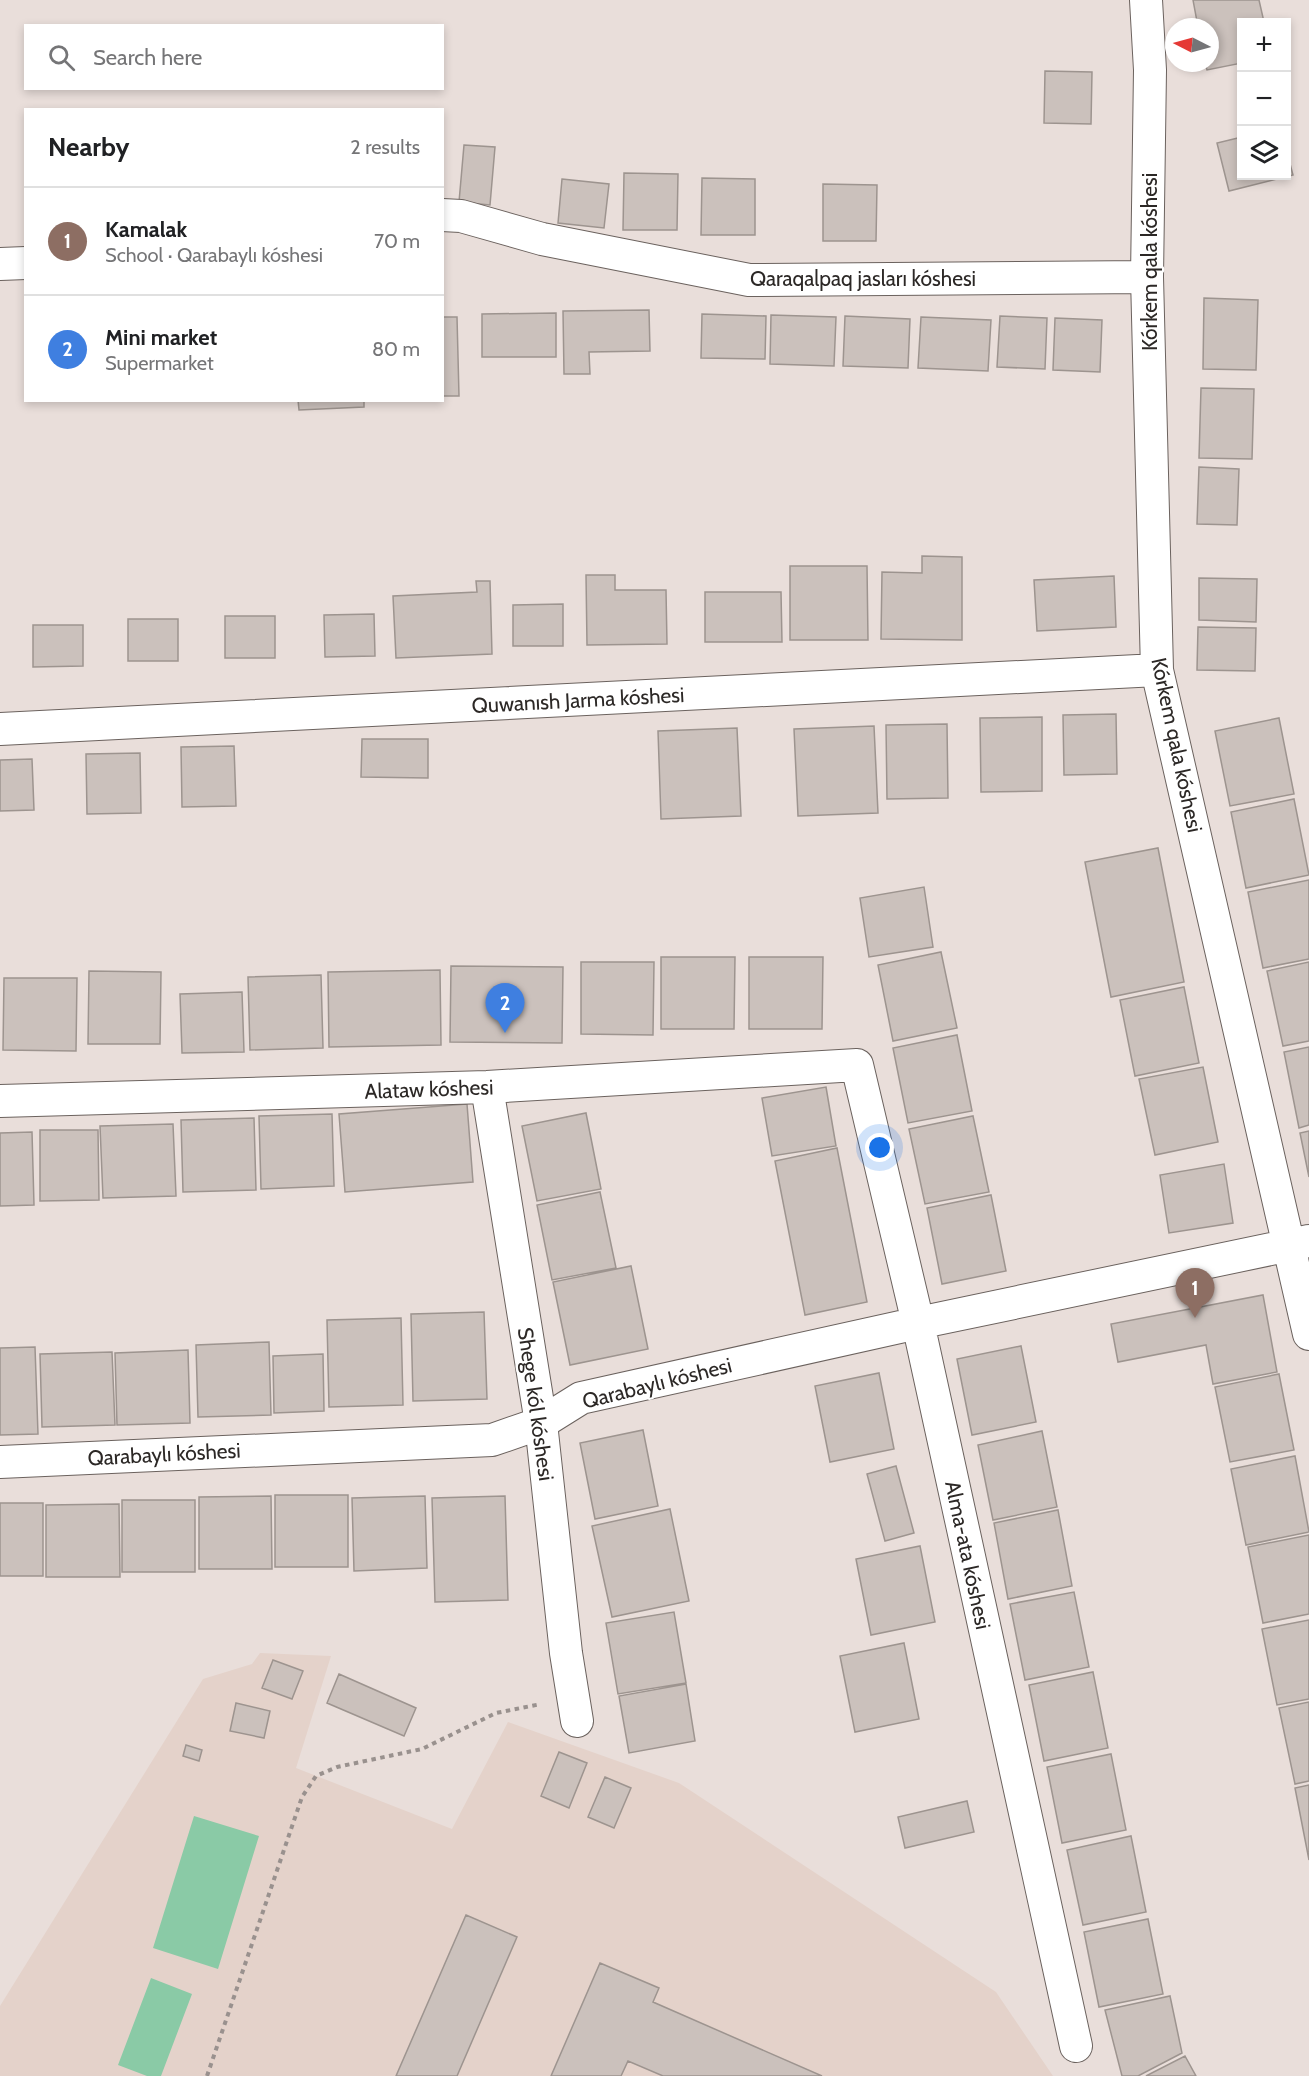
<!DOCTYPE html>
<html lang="en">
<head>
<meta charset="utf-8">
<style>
  body { margin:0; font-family:Cabin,sans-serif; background:#f2f2f2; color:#202124 }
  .controls { position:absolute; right:18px; top:18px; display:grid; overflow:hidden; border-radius:0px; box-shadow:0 3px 9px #0003 }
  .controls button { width:54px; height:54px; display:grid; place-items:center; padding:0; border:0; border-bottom:2px solid #e0e0e0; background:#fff; color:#202124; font:30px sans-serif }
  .compass { position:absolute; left:1165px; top:18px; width:54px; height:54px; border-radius:50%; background:#fff; box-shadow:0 3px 9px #0003; rotate:276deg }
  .you { position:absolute; left:880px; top:1148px; width:21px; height:21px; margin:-15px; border:4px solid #fff; border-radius:50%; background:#1a73e8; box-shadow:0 0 0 9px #1a73e833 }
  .badge { display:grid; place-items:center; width:39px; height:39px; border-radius:50%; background:#0b8043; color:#fff; font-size:20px; font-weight:700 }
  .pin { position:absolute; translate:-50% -50px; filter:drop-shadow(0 2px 3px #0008) }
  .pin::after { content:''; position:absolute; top:32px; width:21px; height:18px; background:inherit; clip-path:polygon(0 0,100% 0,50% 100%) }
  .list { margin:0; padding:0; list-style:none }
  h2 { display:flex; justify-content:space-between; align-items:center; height:78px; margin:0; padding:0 24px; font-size:26px }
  h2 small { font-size:20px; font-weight:400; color:#757577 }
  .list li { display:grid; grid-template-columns:39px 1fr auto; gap:18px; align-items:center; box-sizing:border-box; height:108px; padding:0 24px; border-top:2px solid #e0e0e0 }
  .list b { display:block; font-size:22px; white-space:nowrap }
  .list p { margin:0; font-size:20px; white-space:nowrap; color:#757577 }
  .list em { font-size:20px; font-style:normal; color:#757577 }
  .icon { flex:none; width:33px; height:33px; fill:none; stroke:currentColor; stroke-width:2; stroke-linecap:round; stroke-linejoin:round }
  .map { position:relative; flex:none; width:1309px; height:2076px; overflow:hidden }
  .search { position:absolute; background:#fff; box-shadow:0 3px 9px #0003; left:24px; top:24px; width:420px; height:66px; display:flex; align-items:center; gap:15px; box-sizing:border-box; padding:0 21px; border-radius:0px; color:#757577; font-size:22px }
  .panel { position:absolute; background:#fff; box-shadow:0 3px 9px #0003; left:24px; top:108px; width:420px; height:294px; border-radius:0px }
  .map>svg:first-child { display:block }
  .built { fill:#e4d2ca }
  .green { fill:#8acaa6 }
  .building { fill:#cbc1bc; stroke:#9d948f; stroke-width:1.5 }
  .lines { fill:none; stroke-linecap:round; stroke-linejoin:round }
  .minor-casing { stroke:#6b625e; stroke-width:34 }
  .path { stroke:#99918e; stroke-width:4; stroke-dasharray:4.5 4.5; stroke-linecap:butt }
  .minor { stroke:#fff; stroke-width:32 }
  .labels { text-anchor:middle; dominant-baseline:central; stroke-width:4.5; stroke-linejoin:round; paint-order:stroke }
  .street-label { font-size:21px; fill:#2c2826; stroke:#fff }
</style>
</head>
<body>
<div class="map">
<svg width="1309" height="2076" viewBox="0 0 1309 2076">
  <rect width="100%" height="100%" fill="#e9deda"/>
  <path class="built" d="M260 1653 331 1656 296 1768 452 1829 508 1722 679 1783 996 1992 1053 2076H0V2006L203 1679 252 1664Z"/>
  <path class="green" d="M194 1816 259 1836 218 1969 153 1948Z
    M151 1978 192 1994 161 2076H147L118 2065Z"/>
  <path class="building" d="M1193 0H1259L1264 22H1242V63L1207 70 1205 63H1210V27H1198Z
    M1045 71 1092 72 1091 124 1044 123Z
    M1242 137V176H1286V149L1293 175 1229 191 1217 143Z
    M464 145 495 147 490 205 459 202Z
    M624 173 678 174 677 230H623Z
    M702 178 755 179V235H701Z
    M562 179 609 184 604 228 558 223Z
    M823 184 877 185 876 241H823Z
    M1204 298 1258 300 1256 370 1203 369Z
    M649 310 650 351 589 352 590 374H564L563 311Z
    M556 313V357H482V314Z
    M702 314 766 316 765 359 701 358Z
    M771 315 836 317 834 366 770 364Z
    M845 316 910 319 908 368 843 366Z
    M1000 316 1047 318 1045 369 997 367Z
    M442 317H457L459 396H442Z
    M921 317 991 320 988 371 918 368Z
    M1055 318 1102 320 1100 372 1053 370Z
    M1201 388 1254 389 1252 459 1199 458Z
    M298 400H364V407L299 410Z
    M1199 467 1239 469 1237 525 1197 524Z
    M922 556 962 557V640L881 639 882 572 922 573Z
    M790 566H867L868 640H790Z
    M586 575H615V590H666L667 644 587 645Z
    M1114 576 1116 627 1037 631 1034 580Z
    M1199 578 1257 579 1256 622 1199 620Z
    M476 581H490L492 654 396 658 393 596 477 592Z
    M705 592H781L782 642H705Z
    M563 604V646H513V605Z
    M374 614 375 656 325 657 324 615Z
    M225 616H275V658H225Z
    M128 619H178V661H128Z
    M33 625H83V666L33 667Z
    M1198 627 1256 628 1255 671 1197 670Z
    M1116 714 1117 774 1064 775 1063 715Z
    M1042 717V791L981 792 980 718Z
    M1279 718 1294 794 1230 806 1215 731Z
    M947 724 948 798 887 799 886 725Z
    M874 726 878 813 798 816 794 729Z
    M737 728 741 816 661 819 658 731Z
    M362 739H428V778L361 777Z
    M234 746 236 806 182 807 181 747Z
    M140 753 141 813 87 814 86 754Z
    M32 759 34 810 0 811V760Z
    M1294 799 1309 875 1246 888 1231 812Z
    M1158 848 1184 982 1111 997 1085 862Z
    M1309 880V959L1263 968 1248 892Z
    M924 887 933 947 869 957 860 898Z
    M941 952 957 1028 893 1041 878 965Z
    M661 957H735L734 1029H661Z
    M749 957H823L822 1029H749Z
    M581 962H654L653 1035 581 1034Z
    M1309 962V1041L1283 1046 1267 971Z
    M451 966 563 967 562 1043 450 1042Z
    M440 970 441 1045 329 1047 328 972Z
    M89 971 161 972 160 1044H88Z
    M321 975 323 1048 250 1050 248 977Z
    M4 978H77L76 1051 3 1050Z
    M1184 987 1199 1063 1135 1076 1120 1000Z
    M242 992 244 1052 182 1053 180 994Z
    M957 1035 972 1111 908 1123 893 1048Z
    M1309 1047V1125L1299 1128 1284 1052Z
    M1203 1067 1218 1142 1155 1155 1139 1079Z
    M826 1087 836 1146 772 1156 762 1098Z
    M467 1104 473 1182 345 1192 339 1114Z
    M586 1113 601 1189 537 1201 522 1126Z
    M332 1114 334 1186 261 1189 259 1116Z
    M973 1116 989 1192 925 1204 909 1129Z
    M254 1118 256 1190 183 1192 181 1120Z
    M173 1124 176 1196 103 1198 100 1126Z
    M40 1130H98L99 1200 40 1201Z
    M1309 1131V1177L1300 1133Z
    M32 1132 34 1205 0 1206V1133Z
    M837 1148 867 1302 805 1315 775 1161Z
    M1224 1164 1233 1223 1169 1233 1160 1175Z
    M600 1192 616 1268 552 1280 537 1205Z
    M991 1195 1006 1271 942 1284 927 1208Z
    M631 1266 648 1349 570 1365 553 1282Z
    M1263 1295 1277 1372 1213 1384 1206 1345 1118 1362 1111 1324Z
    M484 1312 487 1399 413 1401 411 1314Z
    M401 1318 403 1405 329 1407 327 1320Z
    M269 1342 271 1415 198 1417 196 1345Z
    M1021 1346 1036 1422 972 1435 957 1359Z
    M35 1347 38 1434 0 1435V1348Z
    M188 1350 190 1423 117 1425 115 1353Z
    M112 1352 115 1425 42 1427 40 1354Z
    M323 1354 324 1411 274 1413 273 1356Z
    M879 1373 894 1449 830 1462 815 1386Z
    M1279 1374 1294 1450 1230 1462 1215 1387Z
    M643 1430 658 1506 595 1519 580 1443Z
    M1042 1431 1057 1507 993 1520 978 1445Z
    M1295 1456 1309 1532 1246 1545 1231 1469Z
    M896 1466 914 1533 885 1541 867 1474Z
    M275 1495H348V1567H275Z
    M271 1496 272 1569H199V1497Z
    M425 1496 427 1568 354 1571 352 1498Z
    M505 1496 508 1600 435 1602 432 1498Z
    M122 1500H195V1572H122Z
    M0 1503H43V1576H0Z
    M119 1504 120 1577H46V1505Z
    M670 1509 689 1601 612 1617 592 1526Z
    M1058 1510 1072 1586 1008 1599 994 1523Z
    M1309 1535V1614L1263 1623 1248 1547Z
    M920 1546 935 1622 871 1635 856 1559Z
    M1074 1592 1089 1667 1025 1680 1010 1604Z
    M674 1612 686 1683 618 1694 606 1623Z
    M1309 1620V1699L1277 1705 1262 1629Z
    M904 1643 919 1719 855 1732 840 1656Z
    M273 1660 303 1671 292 1699 262 1688Z
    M1093 1672 1108 1748 1044 1761 1029 1685Z
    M339 1674 416 1708 404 1736 327 1703Z
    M686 1684 695 1741 629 1753 619 1696Z
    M1309 1702V1781L1295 1784 1279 1708Z
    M236 1703 270 1711 264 1738 230 1731Z
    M186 1745 202 1750 199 1761 183 1756Z
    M559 1752 587 1763 569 1808 541 1796Z
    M1111 1754 1126 1830 1062 1843 1047 1767Z
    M605 1777 631 1788 614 1828 588 1817Z
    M1309 1785V1860L1295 1788Z
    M967 1801 974 1832 905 1848 898 1817Z
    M1131 1836 1146 1912 1083 1925 1067 1850Z
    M466 1915 517 1937 457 2076H396Z
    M1148 1919 1163 1994 1099 2007 1084 1932Z
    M600 1963 659 1988 653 2002 822 2076H663L628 2061 621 2076H551Z
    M1170 1996 1182 2053 1138 2076H1122L1105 2010Z
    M1185 2056 1196 2076H1146Z"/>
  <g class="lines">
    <g class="minor-casing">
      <path id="minor" d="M1146 0 1150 70 1147 277 1157 670 1309 1334
        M442 215 461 216 542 239 749 280 1147 277
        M0 264 26 263
        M0 729 1157 670
        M487 1087 541 1423 566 1653 577 1721
        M0 1101 487 1087 857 1065 918 1323 1076 2046
        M0 1462 492 1440 541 1423 581 1398 918 1323 1309 1241"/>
    </g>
    <path class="path" d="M207 2076 302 1797 316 1776 337 1767 422 1749 496 1713 541 1704"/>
    <use href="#minor" class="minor"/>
  </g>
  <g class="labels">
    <g class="street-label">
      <text transform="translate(1149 262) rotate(-90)">Kórkem qala kóshesi</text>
      <text x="863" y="278">Qaraqalpaq jasları kóshesi</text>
      <text transform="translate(578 700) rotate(-3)">Quwanısh Jarma kóshesi</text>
      <text transform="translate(1177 745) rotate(78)">Kórkem qala kóshesi</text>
      <text transform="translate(429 1089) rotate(-2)">Alataw kóshesi</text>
      <text transform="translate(657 1383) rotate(-14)">Qarabaylı kóshesi</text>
      <text transform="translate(536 1404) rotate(82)">Shege kól kóshesi</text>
      <text transform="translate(164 1454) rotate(-3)">Qarabaylı kóshesi</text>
      <text transform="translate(968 1555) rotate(78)">Alma-ata kóshesi</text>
    </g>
  </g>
</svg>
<div class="controls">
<button>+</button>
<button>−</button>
<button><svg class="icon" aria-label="layers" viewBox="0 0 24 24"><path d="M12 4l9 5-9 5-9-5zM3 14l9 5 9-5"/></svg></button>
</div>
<svg class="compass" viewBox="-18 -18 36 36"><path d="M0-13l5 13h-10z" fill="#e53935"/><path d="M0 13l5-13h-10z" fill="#757577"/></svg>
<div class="you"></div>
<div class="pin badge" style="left:1195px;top:1318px;background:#8d6e63">1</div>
<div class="pin badge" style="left:505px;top:1033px;background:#3f7fe0">2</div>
<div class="search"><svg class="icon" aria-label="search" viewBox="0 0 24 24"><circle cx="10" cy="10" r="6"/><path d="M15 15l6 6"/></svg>Search here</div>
<section class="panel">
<h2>Nearby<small>2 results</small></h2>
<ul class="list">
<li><span class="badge" style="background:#8d6e63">1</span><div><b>Kamalak</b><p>School · Qarabaylı kóshesi</p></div><em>70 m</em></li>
<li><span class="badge" style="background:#3f7fe0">2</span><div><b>Mini market</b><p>Supermarket</p></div><em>80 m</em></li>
</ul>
</section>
</div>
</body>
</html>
